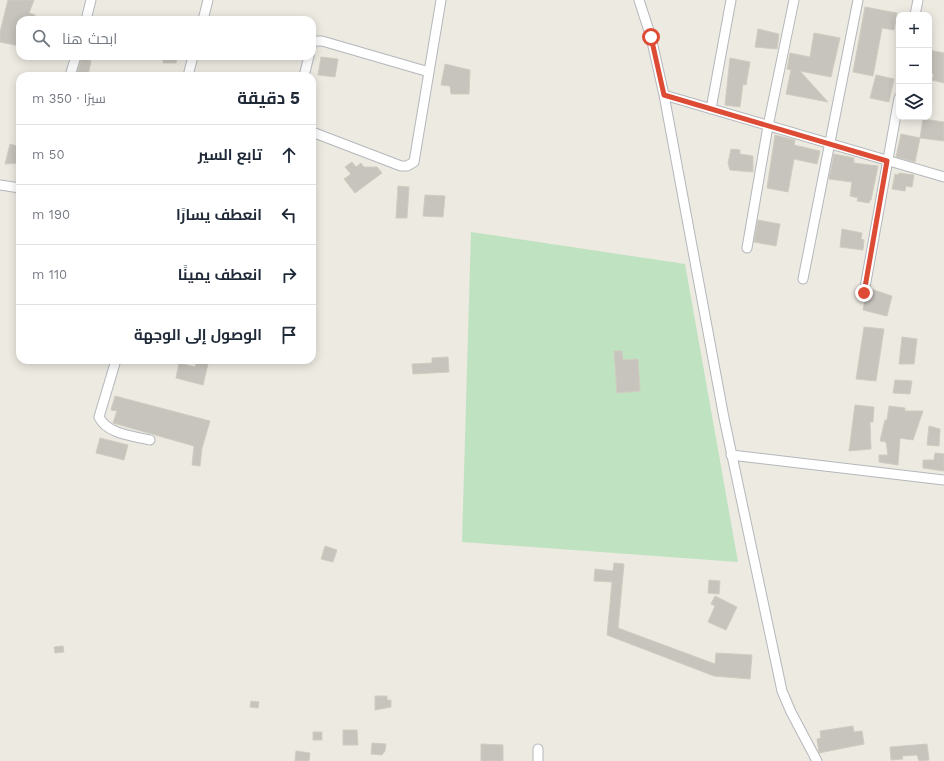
<!DOCTYPE html>
<html lang="ar">
<head>
<meta charset="utf-8">
<style>
  body { margin:0; font-family:"Work Sans",Cairo,sans-serif; background:#f6f6f7; color:#1f2937; direction:rtl }
  .controls { position:absolute; right:12px; top:12px; display:grid; overflow:hidden; border-radius:8px; box-shadow:0 2px 10px #0003 }
  .controls button { width:36px; height:36px; display:grid; place-items:center; padding:0; border:0; border-bottom:1px solid #e0e1e3; background:#fff; color:#1f2937; font:20px sans-serif }
  .stop { position:absolute; width:12px; height:12px; margin:-9px; border:3px solid #de4b35; border-radius:50%; background:#fff }
  .stop.end { background:#de4b35; border-color:#fff; box-shadow:0 1px 4px #0008 }
  .list { margin:0; padding:0; list-style:none }
  h2 { display:flex; justify-content:space-between; align-items:center; height:52px; margin:0; padding:0 16px; font-size:17px }
  h2 small { font-size:13px; font-weight:400; color:#747a83 }
  .list li { display:grid; grid-template-columns:26px 1fr auto; gap:12px; align-items:center; box-sizing:border-box; height:60px; padding:0 16px; border-top:1px solid #e0e1e3 }
  .list b { display:block; font-size:15px; white-space:nowrap }
  .list em { font-size:13px; font-style:normal; color:#747a83 }
  .icon { flex:none; width:22px; height:22px; fill:none; stroke:currentColor; stroke-width:2; stroke-linecap:round; stroke-linejoin:round }
  .map { position:relative; flex:none; width:944px; height:761px; overflow:hidden; direction:ltr }
  .search { position:absolute; background:#fff; box-shadow:0 2px 10px #0003; left:16px; top:16px; width:300px; height:44px; display:flex; align-items:center; gap:10px; box-sizing:border-box; padding:0 14px; border-radius:12px; color:#747a83; font-size:15px }
  .panel { position:absolute; background:#fff; box-shadow:0 2px 10px #0003; left:16px; top:72px; width:300px; height:292px; border-radius:12px; direction:rtl }
  .map>svg:first-child { display:block }
  .green { fill:#bfe2c1 }
  .building { fill:#c7c4be; stroke:#d0ccc0 }
  .lines { fill:none; stroke-linecap:round; stroke-linejoin:round }
  .street-casing { stroke:#b4b7bb; stroke-width:11 }
  .street { stroke:#fff; stroke-width:9 }
  .route { stroke:#de4b35; stroke-width:5 }
</style>
</head>
<body>
<div class="map">
<svg width="944" height="761" viewBox="0 0 944 761">
  <rect width="100%" height="100%" fill="#eceae1"/>
  <path class="green" d="M471 232 685 264 738 562 462 542Z"/>
  <path class="building" d="M8 0H34L29 13 35 15 34 20H20V46L0 42V32Z
    M865 7 897 13 894 30 882 28 873 76 853 72Z
    M758 29 779 34 777 49 755 47Z
    M814 33 840 38 831 77 800 71 828 102 786 94 791 70 787 69 790 53 810 57Z
    M929 50 944 53V83L932 80 934 74 929 73Z
    M163 56H178L176 63H163Z
    M82 57 91 61 88 75 77 73Z
    M321 57 338 59 335 77 318 75Z
    M730 58 750 62 746 85 743 84 740 107 725 105Z
    M445 64 470 70 469 94H451L450 86 441 85Z
    M876 75 894 79 889 102 870 98Z
    M923 119 944 122V141L920 138Z
    M901 134 920 138 915 162 896 157Z
    M775 135 795 140 794 145 820 151 817 164 794 159 788 192 767 188Z
    M10 144 20 147V163L5 164Z
    M731 149 740 150V154L753 156V172L730 170 728 163Z
    M834 154 854 158V163L878 166 871 200H870L869 203 857 201 858 198 850 196 852 182 829 179Z
    M352 162 356 167 361 163 364 167H377L382 173 355 193 344 179 351 174 345 167Z
    M899 173 914 175 912 187 906 186 905 191 892 189 895 174 898 175Z
    M398 186 409 187 407 218H396Z
    M425 195 445 196 443 217 423 216Z
    M758 220 780 224 776 246 754 242Z
    M842 229 862 233 861 239 864 240 863 250 840 247Z
    M871 289 892 296 887 316 863 310 865 299 869 297Z
    M864 327 884 329 876 381 856 379Z
    M902 337 917 339 914 364H899Z
    M614 351H622L623 360 638 359 640 391 617 393Z
    M448 357 449 372 413 374 412 364 432 363V358Z
    M197 361 208 364 203 385 176 378 179 363 195 367Z
    M895 380 912 381 910 394 893 393Z
    M115 396 210 421 202 448 200 466 192 465 194 446 113 423 117 411 111 410Z
    M855 405 874 407 873 422H870L871 449 849 451Z
    M889 406 905 408V411H923L913 440 900 438 898 465 879 462V455H888L886 442 880 441 885 420H887Z
    M929 426 940 429 939 446 927 445Z
    M100 438 128 445 124 460 96 453Z
    M935 453 944 454V471L923 468V460H934Z
    M325 546 337 550 333 562 321 559Z
    M614 563 624 564 618 628 715 664 716 653 752 655 750 679 714 676 607 635 612 582 594 581 595 569 613 571Z
    M709 580 720 581 719 594 708 593Z
    M715 596 737 607 726 630 708 622 715 606 711 604Z
    M63 646 64 652 55 653 54 647Z
    M375 696H387V700H391V707L375 710Z
    M251 701 259 702 258 708 250 707Z
    M853 726 854 732 862 731 864 744 819 753 817 739 821 738 820 731Z
    M343 730H357L358 745H343Z
    M313 732H322V740H313Z
    M372 743 386 744 385 751 382 755 371 754Z
    M481 744 503 745V761H481Z
    M927 744 929 760 919 761 917 755 902 756 903 759 891 760 890 747Z
    M296 751 310 753 309 761H295Z"/>
  <g class="lines">
    <g class="street-casing">
      <path id="street" d="M639 0 651 37 664 95 724 418 782 691 791 712 817 761
        M915 15 918 0
        M86 20 91 0
        M203 20 208 0
        M312 44 314 41H322L429 72
        M70 76 76 56
        M188 76 193 56
        M304 76 309 56
        M664 95 944 177
        M711 109 731 0
        M312 132 401 166H407L414 162 441 0
        M0 185 20 188
        M747 248 768 126 794 0
        M803 279 858 0
        M864 293 899 98
        M116 360 99 417C107 434 133 436 150 440
        M731 455 944 480
        M538 761V749"/>
    </g>
    <use href="#street" class="street"/>
  </g>
  <g class="lines">
    <path class="route" d="M651 37 664 95 887 161 864 293"/>
  </g>
</svg>
<div class="controls">
<button>+</button>
<button>−</button>
<button><svg class="icon" aria-label="layers" viewBox="0 0 24 24"><path d="M12 4l9 5-9 5-9-5zM3 14l9 5 9-5"/></svg></button>
</div>
<div class="stop" style="left:651px;top:37px"></div>
<div class="stop end" style="left:864px;top:293px"></div>
<div class="search"><svg class="icon" aria-label="search" viewBox="0 0 24 24"><circle cx="10" cy="10" r="6"/><path d="M15 15l6 6"/></svg>ابحث هنا</div>
<section class="panel">
<h2>5 دقيقة<small>سيرًا · 350 m</small></h2>
<ul class="list">
<li><svg class="icon" aria-label="ahead" viewBox="0 0 24 24"><path d="M12 20V5M6 11l6-6 6 6"/></svg><div><b>تابع السير</b></div><em>50 m</em></li>
<li><svg class="icon" aria-label="left" viewBox="0 0 24 24"><path d="M17 20v-9H6M10 6l-5 5 5 5"/></svg><div><b>انعطف يسارًا</b></div><em>190 m</em></li>
<li><svg class="icon" aria-label="right" viewBox="0 0 24 24"><path d="M7 20v-9h11M14 6l5 5-5 5"/></svg><div><b>انعطف يمينًا</b></div><em>110 m</em></li>
<li><svg class="icon" aria-label="arrive" viewBox="0 0 24 24"><path d="M6 21V4h12l-3 4 3 4H6"/></svg><div><b>الوصول إلى الوجهة</b></div></li>
</ul>
</section>
</div>
</body>
</html>
